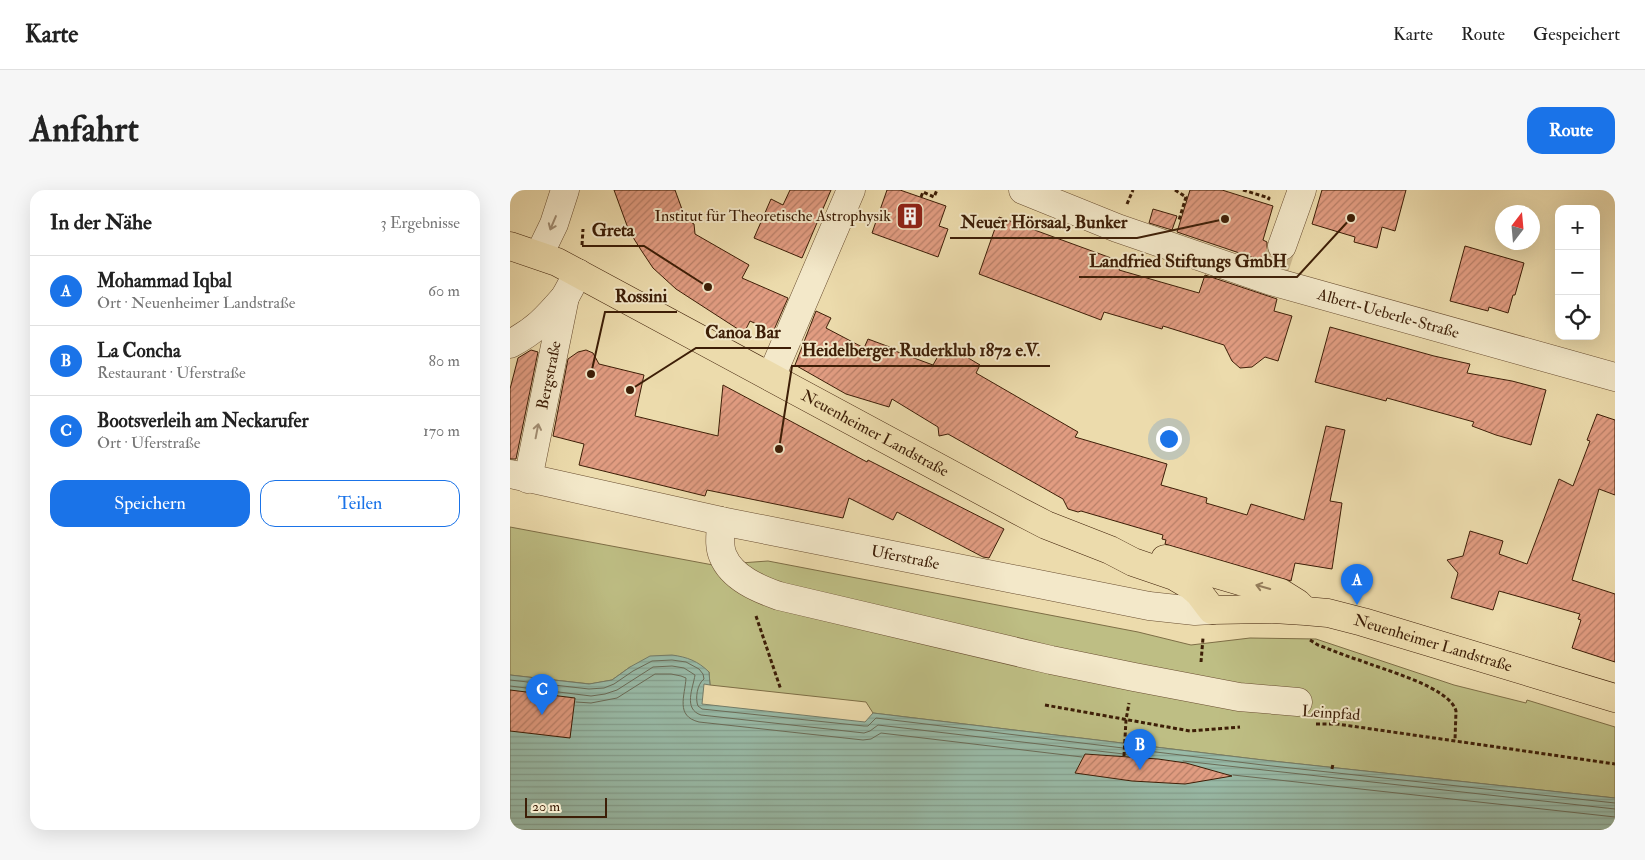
<!DOCTYPE html>
<html lang="de">
<head>
<meta charset="utf-8">
<style>
  body { margin:0; font-family:"IM FELL Double Pica",serif; background:#f6f6f6; color:#222 }
  .controls { position:absolute; right:15px; top:15px; display:grid; overflow:hidden; border-radius:10px; box-shadow:0 5px 20px #0002 }
  .controls button { width:45px; height:45px; display:grid; place-items:center; padding:0; border:0; border-bottom:1px solid #e0e0e0; background:#fff; color:#222; font:25px sans-serif }
  .compass { position:absolute; left:985px; top:15px; width:45px; height:45px; border-radius:50%; background:#fff; box-shadow:0 5px 20px #0002; rotate:16deg }
  .scale { position:absolute; left:15px; bottom:12px; width:82px; box-sizing:border-box; padding-left:5px; border:2px solid #3d1e07; border-top:0; font-size:14px; line-height:18px; white-space:nowrap; color:#3d1e07; -webkit-text-stroke:4px #f3e8c9; paint-order:stroke }
  .you { position:absolute; left:658px; top:248px; width:18px; height:18px; margin:-12px; border:4px solid #fff; border-radius:50%; background:#1a73e8; box-shadow:0 0 0 8px #1a73e833 }
  .badge { display:grid; place-items:center; width:32px; height:32px; border-radius:50%; background:#1a73e8; color:#fff; font-size:16px; font-weight:700 }
  .pin { position:absolute; translate:-50% -41px; filter:drop-shadow(0 1px 2px #0008) }
  .pin::after { content:''; position:absolute; top:26px; width:18px; height:15px; background:inherit; clip-path:polygon(0 0,100% 0,50% 100%) }
  .list { margin:0; padding:0; list-style:none }
  h2 { display:flex; justify-content:space-between; align-items:center; height:65px; margin:0; padding:0 20px; font-size:21px }
  h2 small { font-size:16px; font-weight:400; color:#767676 }
  .list li { display:grid; grid-template-columns:32px 1fr auto; gap:15px; align-items:center; box-sizing:border-box; height:70px; padding:0 20px; border-top:1px solid #e0e0e0 }
  .list b { display:block; font-size:19px; white-space:nowrap }
  .list p { margin:0; font-size:16px; white-space:nowrap; color:#767676 }
  .list em { font-size:16px; font-style:normal; color:#767676 }
  .actions { display:flex; gap:10px; padding:15px 20px }
  .actions a { flex:1; padding:11px 0; border:1px solid #1a73e8; border-radius:15px; text-align:center; font-size:18px; color:#1a73e8 }
  .actions .main { background:#1a73e8; color:#fff }
  .icon { flex:none; width:28px; height:28px; fill:none; stroke:currentColor; stroke-width:2; stroke-linecap:round; stroke-linejoin:round }
  .map { position:relative; flex:none; width:1105px; height:640px; overflow:hidden; border-radius:15px }
  header { display:flex; align-items:center; gap:30px; box-sizing:border-box; height:70px; padding:0 25px; background:#fff; border-bottom:1px solid #e0e0e0 }
  header strong { font-size:24px }
  nav { display:flex; gap:28px; margin-inline-start:auto; font-size:18px }
  .intro { display:flex; align-items:center; justify-content:space-between; box-sizing:border-box; height:120px; padding:0 30px }
  h1 { margin:0; font-size:35px }
  .button { padding:12px 22px; border-radius:15px; background:#1a73e8; color:#fff; font-size:18px; font-weight:700 }
  main { display:flex; gap:30px; padding:0 30px }
  aside { flex:1; background:#fff; border-radius:15px; box-shadow:0 5px 20px #0002 }
  .map>svg:first-child { display:block }
  .green { fill:#bebe84; stroke:#7e6e46 }
  .water { fill:url(#water-rules); stroke:#747c68 }
  .lines { fill:none; stroke-linecap:round; stroke-linejoin:round }
  .shore { stroke:#6b6c58; stroke-width:1 }
  .building { fill:url(#building-hatch); stroke:#3d1e07 }
  .minor-tunnel { stroke:#c9b58b; stroke-width:28; stroke-dasharray:28 14; stroke-linecap:butt }
  .minor-casing { stroke:#694d30; stroke-width:29 }
  .major-casing { stroke:#3d1e07; stroke-width:29 }
  .path { stroke:#3d1e07; stroke-width:3; stroke-dasharray:4 2.5; stroke-linecap:butt }
  .minor { stroke:#f3e8c9; stroke-width:28 }
  .major { stroke:#ecdbac; stroke-width:28 }
  .oneway { stroke:#a18d72 }
  .oneway2 { stroke:#947c5a }
  .labels { text-anchor:middle; dominant-baseline:central; stroke-width:4; stroke-linejoin:round; paint-order:stroke }
  .poi-label { font-size:16px; fill:#3d1e07; stroke:#f3e8c9; text-anchor:end }
  .street-label { font-size:16px; fill:#3d1e07; stroke:#f3e8c9 }
  .leader { fill:none; stroke:#3d1e07; stroke-width:2 }
  .callout-dot { fill:#3d1e07; stroke:#f3e8c9; stroke-width:2 }
  .callout-label { font-size:18px; text-anchor:middle; font-weight:bold; fill:#3d1e07; stroke:#f3e8c9; stroke-width:4; stroke-linejoin:round; paint-order:stroke }
</style>
</head>
<body>
<header>
<strong>Karte</strong>
<nav><a>Karte</a><a>Route</a><a>Gespeichert</a></nav>
</header>
<div class="intro"><h1>Anfahrt</h1><a class="button">Route</a></div>
<main>
<aside>
<h2>In der Nähe<small>3 Ergebnisse</small></h2>
<ul class="list">
<li><span class="badge">A</span><div><b>Mohammad Iqbal</b><p>Ort · Neuenheimer Landstraße</p></div><em>60 m</em></li>
<li><span class="badge">B</span><div><b>La Concha</b><p>Restaurant · Uferstraße</p></div><em>80 m</em></li>
<li><span class="badge">C</span><div><b>Bootsverleih am Neckarufer</b><p>Ort · Uferstraße</p></div><em>170 m</em></li>
</ul>
<div class="actions"><a class="main">Speichern</a><a>Teilen</a></div>
</aside>
<div class="map">
<svg width="1105" height="640" viewBox="0 0 1105 640">
  <defs>
    <pattern id="water-rules" width="6" height="5" patternUnits="userSpaceOnUse" patternTransform="scale(1.25)"><rect width="6" height="5" fill="#99bba8"/><path d="M0 2.5h6" fill="none" stroke="#85a08f"/></pattern>
    <pattern id="building-hatch" width="6" height="6" patternUnits="userSpaceOnUse" patternTransform="scale(1.25)"><rect width="6" height="6" fill="#e19c81"/><path d="M-1 1l2-2M0 6l6-6M5 7l2-2" fill="none" stroke="#b87f68"/></pattern>
  </defs>
  <rect width="100%" height="100%" fill="#ecdbac"/>
  <filter id="stains"><feTurbulence type="fractalNoise" baseFrequency=".004" numOctaves="4"/><feColorMatrix values="0 0 0 0 .2 0 0 0 0 .09 0 0 0 0 .02 0 0 0 .5 -.17"/></filter>
  <radialGradient id="worn" r=".72"><stop offset=".6" stop-color="#630" stop-opacity="0"/><stop offset="1" stop-color="#630" stop-opacity=".3"/></radialGradient>
  <path class="green" d="M0 337 203 375 258 371 628 442 681 455 740 448 806 449 944 495 1016 513 1017 510 1105 537V608L753 570 363 523 356 512 200 495 199 482 120 477 102 490 80 494 0 485Z"/>
  <path class="water" d="M162 465C177 467 188 471 199 482L200 495 194 494 192 514 355 532 363 523 753 570 1105 608V640H0V485L79 494 102 490 120 477 140 466Z"/>
  <g class="lines">
    <path class="shore" d="M0 490 79 499 94 498 104 494 123 481 142 471 162 470 176 472 189 479 193 484 194 489C187 494 185 509 188 516L192 519 354 536H358L366 528 753 575 1105 613
      M0 496 81 506 95 504 107 500 143 477 162 476 174 478 185 485C183 498 173 519 191 525L354 543 360 541 368 535 639 567
      M66 512 81 513 107 508 145 484H161L171 486 176 488C175 506 165 526 189 532L353 550 361 549 371 543 572 567
      M673 571 1105 619
      M723 585 1105 627"/>
  </g>
  <path class="building" d="M104 0H165L173 22 179 31 184 34 185 44 239 75 232 88 278 108 263 142 240 131 234 143 166 99 143 78 131 60 119 41Z
    M280 0H321L292 68 244 48 261 9 273 15Z
    M377 0H390L436 16 429 36 438 39 428 67 362 43Z
    M680 0H712L763 16 753 50 757 52V59L760 66 766 70 774 71 781 69 777 79 667 42Z
    M812 0H896L885 41 872 37 867 58 844 52 845 47 802 34Z
    M643 19 667 26 662 40 639 33Z
    M489 27 612 72 609 80 689 103 695 85 767 109 764 121 782 126 768 171 755 167 742 177 730 178 722 171 714 155 653 136 652 139 594 122 591 130 469 84Z
    M955 56 1014 73 1005 105H1003L998 123 979 117 978 121 940 111Z
    M306 121 321 128 316 138 354 158 358 149 385 159V161L423 175 435 154 470 175 466 183 568 242 565 247 657 274 651 295 697 308 696 313 737 325 741 314 794 330 816 236 835 240 820 311 832 313 822 379 785 373 781 391 655 354 656 350 652 349 653 345 571 321 568 322 558 319 553 309 438 244 429 246 428 237 382 209 379 217 336 204 285 175Z
    M820 137 924 166 960 174 957 183 1002 191 1036 200 1021 255 986 245 962 236 964 232 877 208 876 211 805 192Z
    M21 160 28 162 6 269H0V199L8 168Z
    M76 160 83 163 89 174 134 185 125 226 208 246 213 195 357 272 358 270 494 339 479 368 473 367 387 322 383 330 339 308 333 328 197 300 195 306 69 275 74 254 43 246 58 169 68 162Z
    M1087 224 1105 230V305L1089 299 1062 390 1105 404V472L1062 458 1071 430 1068 429 1070 424 989 401 983 420 941 408 948 383 937 370 953 366 960 341 993 351 989 364 1017 374 1049 289 1063 296 1080 251 1077 250Z
    M0 500 65 508 60 548 0 541Z
    M575 564 648 569 676 573 722 586 675 594 622 591 565 583Z"/>
  <g class="lines">
    <path class="minor-tunnel" d="M764 80 772 56"/>
    <g class="minor-casing">
      <g id="minor">
        <path id="s1" d="M513 0 607 38 761 91 1105 187"/>
        <path d="M772 56 792 0"/>
        <path d="M29 65 44 34 55 0"/>
        <path d="M0 154C26 140 36 129 55 107"/>
        <path d="M261 187 341 0"/>
        <path id="s2" d="M0 284 211 331 639 416 685 421 702 420"/>
        <path id="s3" d="M18 289 55 107 68 83"/>
        <path d="M211 331C211 342 208 355 213 366 222 388 249 399 269 406L541 470 624 487 729 507 788 512"/>
      </g>
    </g>
    <g class="major-casing">
      <g id="major">
        <path id="s4" d="M0 56 47 72 509 321 536 335 600 360 623 372 664 386 681 396 689 403 702 420 763 419 795 421 818 423 853 432 1105 508"/>
        <path d="M655 369 771 403 787 413 794 420"/>
      </g>
    </g>
    <path class="path" d="M665 0 676 7 669 30
      M733 0 759 8 758 10
      M411 7 413 2 424 7 427 0
      M617 14 623 0
      M72 55 73 39
      M246 426 271 500
      M800 450 808 455C822 460 835 466 849 470 871 479 940 497 946 521L945 550
      M691 472 693 448
      M535 515 680 541 730 537
      M814 522 827 534
      M806 534H827L1105 574
      M614 566 616 530 619 513
      M822 579 823 574"/>
    <use href="#minor" class="minor"/>
    <use href="#major" class="major"/>
  </g>
  <defs><path id="oneway-shaft" d="M-6 0H5M1.5-3L5.5 0L1.5 3" fill="none" stroke-width="1.6" stroke-linecap="round" stroke-linejoin="round" transform="scale(1.25)"/></defs>
  <g class="oneway">
    <use href="#oneway-shaft" transform="translate(43 33) rotate(113)"/>
    <use href="#oneway-shaft" transform="translate(27 241) rotate(-79)"/>
  </g>
  <use class="oneway2" href="#oneway-shaft" transform="translate(753 397) rotate(-164)"/>
  <defs>
    <g id="building-square" transform="scale(1.4375)"><rect x="-9" y="-9" width="18" height="18" rx="4" fill="#8f2418" stroke="#f3e8c9"/><path d="M-4-6H4V6H1V3H-1V6H-4ZM-2.5-4.3h1.7v1.8h-1.7ZM.8-4.3h1.7v1.8H.8ZM-2.5-1h1.7V.8h-1.7ZM.8-1h1.7V.8H.8Z" fill="#fff"/></g>
  </defs>
  <g fill-rule="evenodd">
    <use href="#building-square" x="400" y="26"/>
  </g>
  <g class="labels">
    <g class="poi-label">
      <text x="381" y="26">Institut für Theoretische Astrophysik</text>
    </g>
    <g class="street-label">
      <text stroke="none"><textPath href="#s1" startOffset="386">Albert-Ueberle-Straße</textPath></text>
      <text stroke="none"><textPath href="#s3" startOffset="106">Bergstraße</textPath></text>
      <text stroke="none"><textPath href="#s4" startOffset="411">Neuenheimer Landstraße</textPath></text>
      <text stroke="none"><textPath href="#s2" startOffset="404">Uferstraße</textPath></text>
      <text stroke="none"><textPath href="#s4" startOffset="1020">Neuenheimer Landstraße</textPath></text>
      <text transform="translate(821 523) rotate(4)">Leinpfad</text>
    </g>
  </g>
  <path class="leader" d="M715 29L627 48H440M198 97L134 56H72M841 28L787 87H569M81 184L95 122H167M120 200L186 158H281M269 259L282 176H540"/>
  <g class="callout-dot">
    <circle cx="715" cy="29" r="5"/>
    <circle cx="198" cy="97" r="5"/>
    <circle cx="841" cy="28" r="5"/>
    <circle cx="81" cy="184" r="5"/>
    <circle cx="120" cy="200" r="5"/>
    <circle cx="269" cy="259" r="5"/>
  </g>
  <g class="callout-label">
    <text x="534" y="38">Neuer Hörsaal, Bunker</text>
    <text x="103" y="46">Greta</text>
    <text x="678" y="77">Landfried Stiftungs GmbH</text>
    <text x="131" y="112">Rossini</text>
    <text x="233" y="148">Canoa Bar</text>
    <text x="411" y="166">Heidelberger Ruderklub 1872 e.V.</text>
  </g>
  <rect width="100%" height="100%" filter="url(#stains)"/>
  <rect width="100%" height="100%" fill="url(#worn)"/>
</svg>
<div class="controls">
<button>+</button>
<button>−</button>
<button><svg class="icon" aria-label="locate" viewBox="0 0 24 24"><circle cx="12" cy="12" r="6"/><path d="M12 2v4M12 18v4M2 12h4M18 12h4"/></svg></button>
</div>
<svg class="compass" viewBox="-18 -18 36 36"><path d="M0-13l5 13h-10z" fill="#e53935"/><path d="M0 13l5-13h-10z" fill="#767676"/></svg>
<div class="scale">20 m</div>
<div class="you"></div>
<div class="pin badge" style="left:847px;top:415px">A</div>
<div class="pin badge" style="left:630px;top:580px">B</div>
<div class="pin badge" style="left:32px;top:525px">C</div>
</div>
</main>
</body>
</html>
